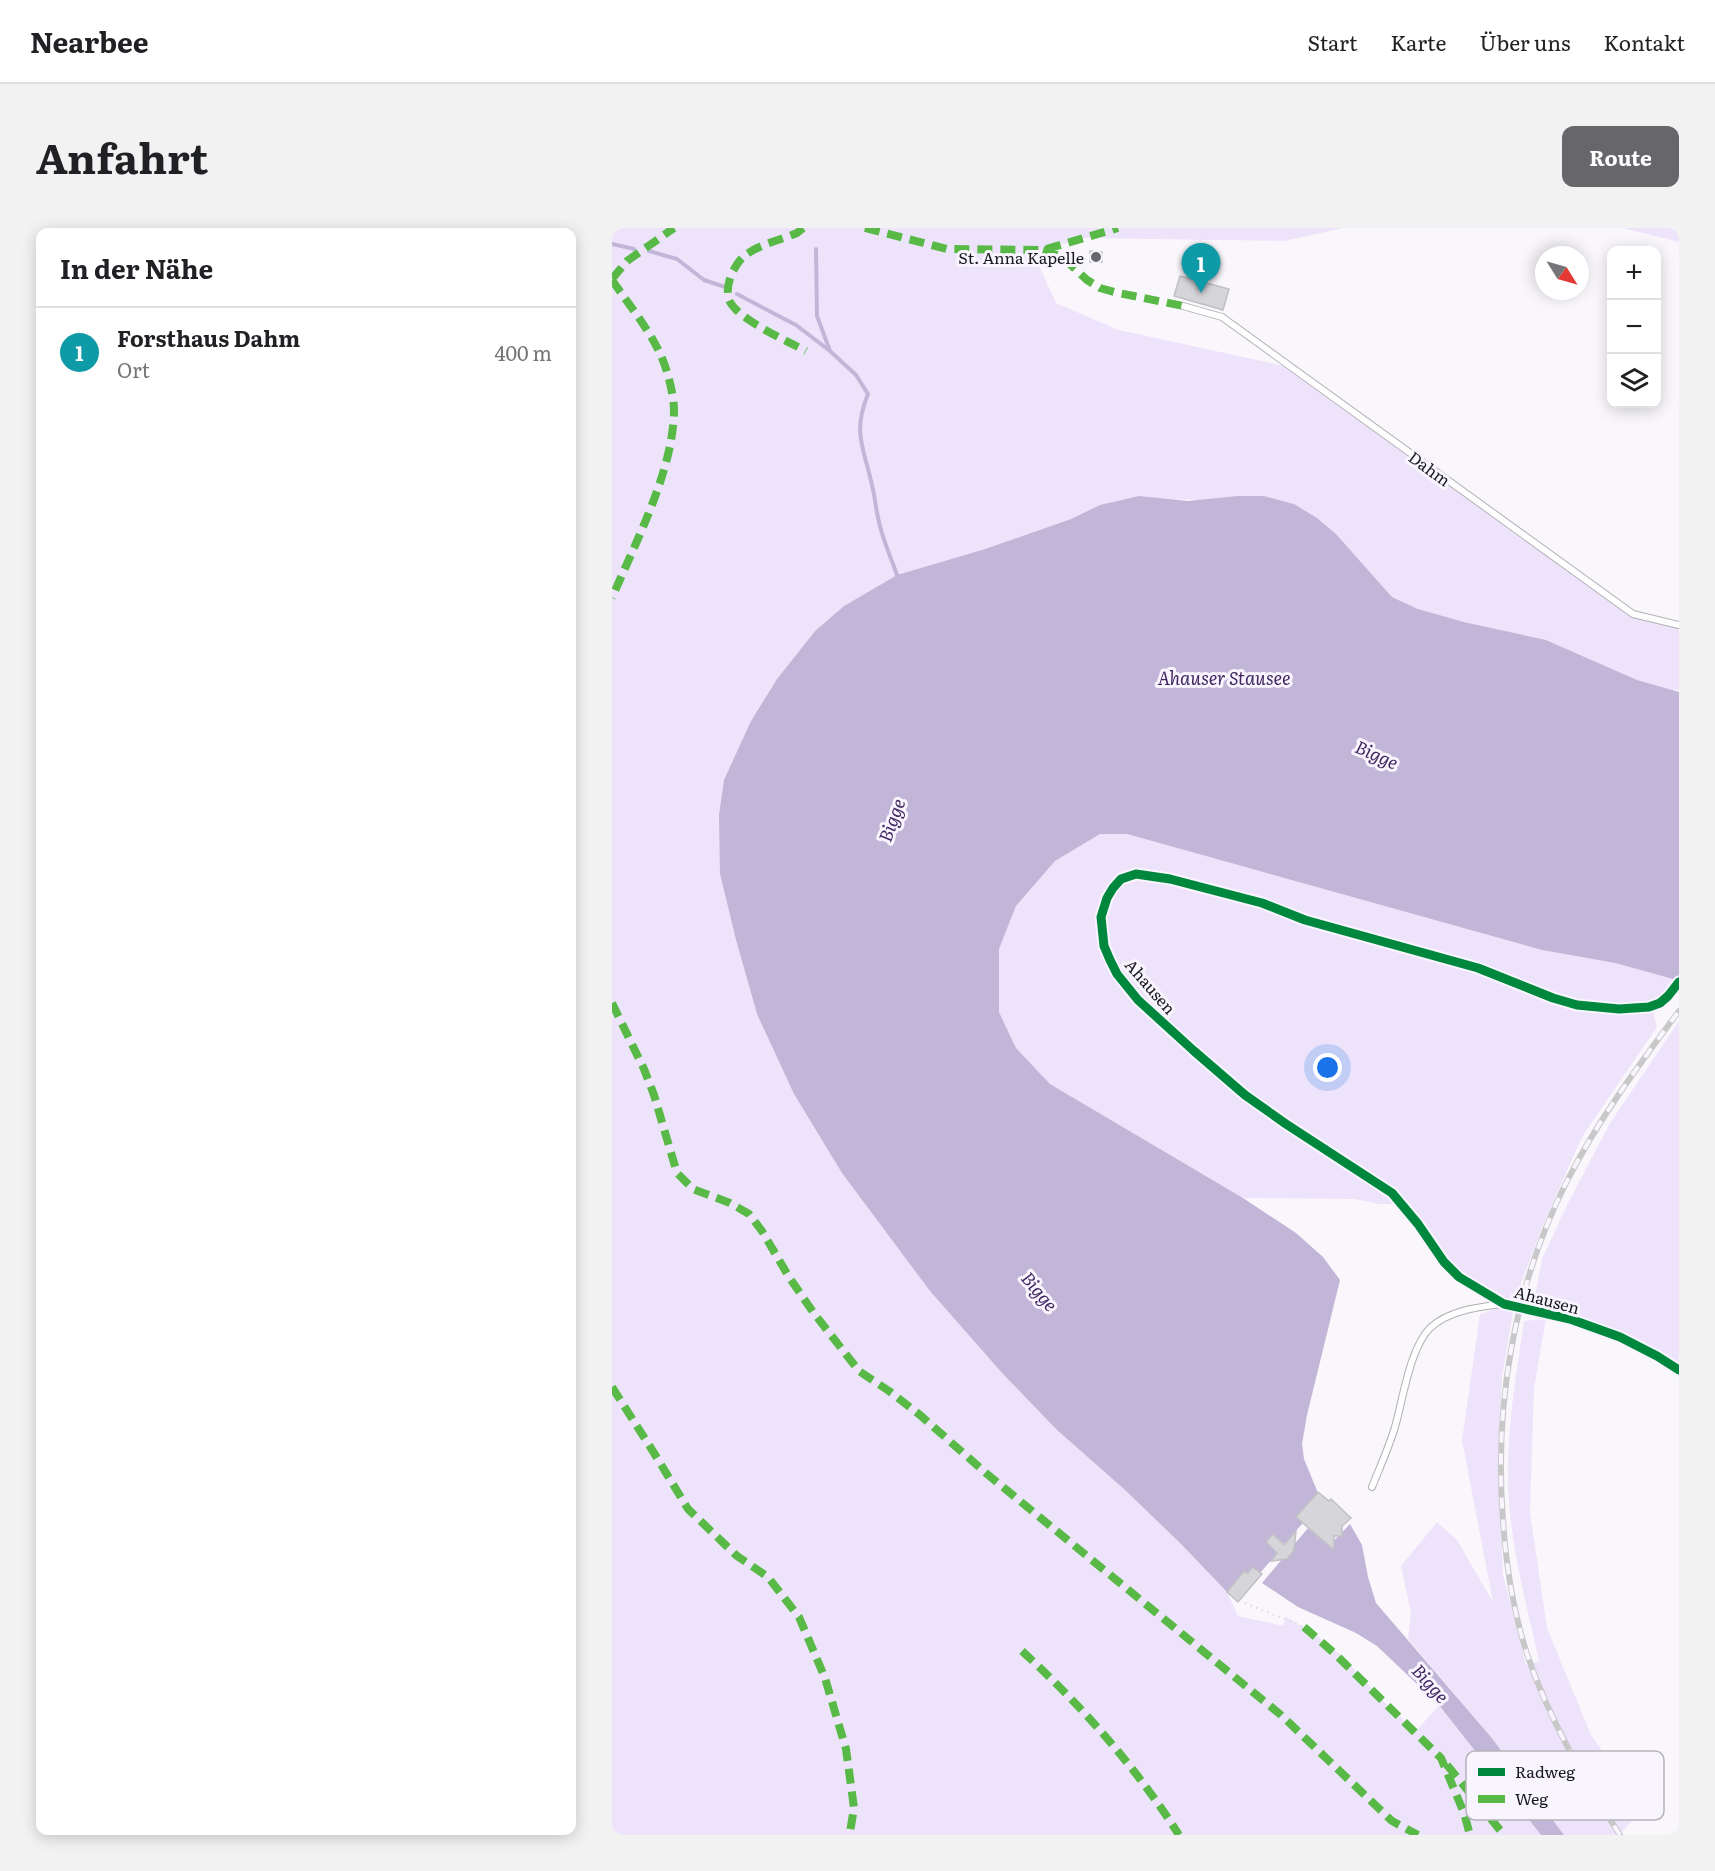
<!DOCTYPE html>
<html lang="de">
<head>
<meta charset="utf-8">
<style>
  body { margin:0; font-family:Literata,serif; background:#f2f2f2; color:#202124 }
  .controls { position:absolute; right:18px; top:18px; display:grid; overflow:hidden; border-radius:12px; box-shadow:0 3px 15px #0003 }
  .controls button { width:54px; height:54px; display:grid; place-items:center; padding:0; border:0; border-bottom:2px solid #e0e0e0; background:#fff; color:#202124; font:30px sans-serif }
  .compass { position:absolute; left:923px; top:18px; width:54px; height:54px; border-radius:50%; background:#fff; box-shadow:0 3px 15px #0003; rotate:127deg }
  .you { position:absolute; left:716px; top:840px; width:21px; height:21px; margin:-15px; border:4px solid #fff; border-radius:50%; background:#1a73e8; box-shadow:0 0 0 9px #1a73e833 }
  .badge { display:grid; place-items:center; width:39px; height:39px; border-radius:50%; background:#67666a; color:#fff; font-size:20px; font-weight:700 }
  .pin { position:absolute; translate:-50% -50px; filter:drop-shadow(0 2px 3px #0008) }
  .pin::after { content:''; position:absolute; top:32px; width:21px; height:18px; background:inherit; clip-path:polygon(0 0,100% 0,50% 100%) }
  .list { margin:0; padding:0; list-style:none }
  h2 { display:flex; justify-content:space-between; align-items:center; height:78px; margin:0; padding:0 24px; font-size:26px }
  h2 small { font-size:20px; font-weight:400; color:#757577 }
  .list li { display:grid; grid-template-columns:39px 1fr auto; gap:18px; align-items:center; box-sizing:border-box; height:90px; padding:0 24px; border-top:2px solid #e0e0e0 }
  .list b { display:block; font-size:22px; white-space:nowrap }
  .list p { margin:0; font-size:20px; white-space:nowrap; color:#757577 }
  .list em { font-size:20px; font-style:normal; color:#757577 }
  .icon { flex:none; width:33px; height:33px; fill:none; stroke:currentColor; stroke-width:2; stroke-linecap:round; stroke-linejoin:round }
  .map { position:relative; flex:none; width:1067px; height:1607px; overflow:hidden; border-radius:12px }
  header { display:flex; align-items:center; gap:36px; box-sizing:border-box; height:84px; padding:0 30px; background:#fff; border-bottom:2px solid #e0e0e0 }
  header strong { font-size:28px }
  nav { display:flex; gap:33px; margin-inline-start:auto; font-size:21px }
  .intro { display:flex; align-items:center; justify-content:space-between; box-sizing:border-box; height:144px; padding:0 36px }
  h1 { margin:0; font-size:42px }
  .button { padding:15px 27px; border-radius:12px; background:#67666a; color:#fff; font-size:21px; font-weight:700 }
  main { display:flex; gap:36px; padding:0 36px }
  aside { flex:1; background:#fff; border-radius:12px; box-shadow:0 3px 15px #0003 }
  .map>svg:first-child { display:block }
  .green { fill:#ede4fb }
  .water { fill:#c2b6d8 }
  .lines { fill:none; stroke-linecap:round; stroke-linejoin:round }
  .stream { stroke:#c2b6d8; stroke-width:4 }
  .building { fill:#d6d5d9; stroke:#c1c0c4; stroke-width:1.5 }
  .service-casing { stroke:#b2b0b4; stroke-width:8 }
  .path { stroke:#d9d8da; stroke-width:2; stroke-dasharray:1.5 4.5; stroke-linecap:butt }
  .service { stroke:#fefeff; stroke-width:6 }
  .rail-casing { stroke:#c9c8c9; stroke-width:6 }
  .rail { stroke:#f8f5fe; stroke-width:4; stroke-dasharray:11; stroke-linecap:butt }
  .quiet { stroke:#58b947; stroke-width:8; stroke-dasharray:15 8; stroke-linecap:butt }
  .cycleway-casing { stroke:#f8f5fe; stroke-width:13 }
  .cycleway { stroke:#00873e; stroke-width:9 }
  .poi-dot { fill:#67666a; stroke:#f8f5fe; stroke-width:2 }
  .labels { text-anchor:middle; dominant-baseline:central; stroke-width:6; stroke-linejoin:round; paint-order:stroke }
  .poi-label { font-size:16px; fill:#19181c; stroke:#f8f5fe; text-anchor:end }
  .street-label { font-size:16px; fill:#19181c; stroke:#f8f5fe }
  .water-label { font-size:18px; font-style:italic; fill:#412761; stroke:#f8f5fe }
  .key { fill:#f8f5fe; stroke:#b5b3ba; stroke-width:1.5 }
  .key-label { font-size:16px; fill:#19181c }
</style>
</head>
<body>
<header>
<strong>Nearbee</strong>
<nav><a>Start</a><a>Karte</a><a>Über uns</a><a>Kontakt</a></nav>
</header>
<div class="intro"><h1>Anfahrt</h1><a class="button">Route</a></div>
<main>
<aside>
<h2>In der Nähe<small></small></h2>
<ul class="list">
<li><span class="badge" style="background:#0f9aa8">1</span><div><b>Forsthaus Dahm</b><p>Ort</p></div><em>400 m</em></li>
</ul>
</aside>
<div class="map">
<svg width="1067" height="1607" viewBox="0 0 1067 1607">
  <rect width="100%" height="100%" fill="#f9f7fc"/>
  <path class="green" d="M0 0H732L672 13 472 10 431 22H420L444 75 507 102 682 140 1021 386 1067 397V462H1057L1025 452 934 412 852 394 806 381 780 369 724 306 705 290 682 276 652 268H625L589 272 552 271 488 277 459 291 373 321 285 347 232 378 203 403 165 451 139 493 108 646 124 712 145 786 391 1146 445 1202 513 1262 569 1316 615 1364 626 1388 671 1398 674 1389 703 1406 731 1429 778 1480 804 1503 827 1477 929 1607H0Z
    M1011 0H1067V14Z
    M488 606H515L930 722 1003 735 1061 751 1063 756 1052 766 1039 774 1045 799 970 909 931 997 902 1074H897L863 1055 840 1037 784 976H767L743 971 631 970 438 856 404 820 387 784V721L404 678 443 633Z
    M1067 793V1147L1046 1127 1030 1114 973 1090 922 1073 930 1031 955 977 998 895Z
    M886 1080 901 1084 890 1149 886 1236 891 1347 914 1437 927 1433C916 1384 903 1335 898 1285 891 1221 903 1155 912 1093L934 1091 922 1160 918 1284 935 1400 979 1507 1031 1581 1007 1607H952L879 1509 796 1411 799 1385 789 1338 825 1294 845 1312 881 1374 850 1212 868 1086Z"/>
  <path class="water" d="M527 268 576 273 625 268H652L682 276 705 290 724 306 780 369 806 381 852 394 934 412 1025 452 1067 464V766L1061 751 1003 735 930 722 515 606H488L443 633 404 678 387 721V784L404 820 438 856 631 970 684 1005 711 1029 728 1052 695 1187 690 1216 692 1231 706 1265 691 1295 672 1316 661 1306 654 1314 665 1325 648 1345 641 1339 636 1345 632 1343 615 1364 569 1316 513 1262 445 1202 391 1146 318 1063 230 945 182 866 145 786 124 712 108 646 107 587 112 552 139 493 165 451 203 403 232 378 285 347 373 321 459 291 488 277Z
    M738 1296 750 1317 756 1349 764 1375 879 1509 952 1607H929L827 1477 765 1418 744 1405 686 1379 650 1355 696 1300 717 1318Z"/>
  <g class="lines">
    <path class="stream" d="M0 16 22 21
      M204 21 205 88 218 123
      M37 23 65 31 92 52 113 59
      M125 66 184 97 218 123 244 147 256 166C240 205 252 220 260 257 263 269 264 282 267 294 271 312 279 330 285 347"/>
  </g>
  <path class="building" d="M478 23 490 24V34H478Z
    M568 48 617 61 611 82 562 68Z
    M706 1264 717 1273 719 1271 739 1290 730 1298V1308H722V1322L684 1289Z
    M684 1303 682 1322 675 1331 659 1333 665 1325 654 1314 661 1306 672 1317Z
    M640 1339 650 1346 626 1374 615 1364 632 1343 636 1345Z"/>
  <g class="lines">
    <g class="service-casing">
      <path id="service" d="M571 78 610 89 1021 386 1067 397
        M1067 754 1056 768 1048 775 1037 779 1007 781 965 777 941 770 866 740 693 692 650 675 558 651 524 646 509 651 501 660 495 670 489 689 492 718 498 732 505 746 526 772 582 823 633 867 674 896 780 965 806 996 832 1034 847 1049 892 1076 958 1091 1008 1109 1045 1128 1067 1142
        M760 1259C768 1239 777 1219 783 1199 791 1171 798 1120 818 1100 837 1082 867 1079 891 1076"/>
    </g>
    <path class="path" d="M633 1375 692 1399"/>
    <use href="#service" class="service"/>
    <g class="rail-casing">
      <path id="rail" d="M1008 1607C971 1550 937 1491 915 1426 901 1382 894 1338 891 1292 882 1175 902 1058 955 953 986 892 1026 838 1067 783"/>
    </g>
    <use href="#rail" class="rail"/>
    <path class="quiet" d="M191 0 185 5C171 11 150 16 138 24 129 29 125 36 120 45 117 52 114 63 117 72 125 91 175 113 194 123
      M253 0 335 21 431 22 506 0
      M431 22 449 28 475 52 488 60 502 64 571 78
      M0 51 15 33 62 0
      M0 52C17 77 38 102 50 130 56 144 62 168 62 183 61 244 23 315 0 370
      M0 775 32 841 42 867 65 945 81 961 118 975 137 986 150 1003 177 1049 201 1084 247 1143 277 1163 308 1187 375 1246 669 1487 780 1593 806 1607
      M0 1159 42 1225 76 1281 125 1328 156 1349 187 1389 213 1450 234 1521 242 1580 238 1604 235 1607
      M692 1399 722 1425 829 1530 852 1585 858 1607
      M410 1423C469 1477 524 1539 567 1607
      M835 1537 892 1607"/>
    <g class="cycleway-casing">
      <path id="cycleway" d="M1067 754 1056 768 1048 775 1037 779 1007 781 965 777 941 770 866 740 693 692 650 675 558 651 524 646 509 651 501 660 495 670 489 689 492 718 498 732 505 746 526 772 582 823 633 867 674 896 780 965 806 996 832 1034 847 1049 892 1076 958 1091 1008 1109 1045 1128 1067 1142"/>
    </g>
    <use href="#cycleway" class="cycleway"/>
  </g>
  <circle class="poi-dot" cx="484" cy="29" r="6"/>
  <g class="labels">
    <g class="poi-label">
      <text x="472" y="29">St. Anna Kapelle</text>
    </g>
    <g class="street-label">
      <text transform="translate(818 240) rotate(36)">Dahm</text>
      <text transform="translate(539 758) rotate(49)">Ahausen</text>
      <text transform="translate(935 1071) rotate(15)">Ahausen</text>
    </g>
    <g class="water-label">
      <text x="612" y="449">Ahauser Stausee</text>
      <text transform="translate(765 526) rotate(24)">Bigge</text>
      <text transform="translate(279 592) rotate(-70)">Bigge</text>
      <text transform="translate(428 1063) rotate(50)">Bigge</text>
      <text transform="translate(819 1455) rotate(48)">Bigge</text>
    </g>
  </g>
  <rect x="854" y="1523" width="198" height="69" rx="9" class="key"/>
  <rect x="866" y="1540" width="27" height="8" fill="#00873e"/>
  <rect x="866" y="1567" width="27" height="8" fill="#58b947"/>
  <g class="key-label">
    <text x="903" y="1550">Radweg</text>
    <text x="903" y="1577">Weg</text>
  </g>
</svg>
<div class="controls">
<button>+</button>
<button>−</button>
<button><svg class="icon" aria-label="layers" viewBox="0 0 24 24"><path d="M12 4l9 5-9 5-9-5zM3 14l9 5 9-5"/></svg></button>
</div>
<svg class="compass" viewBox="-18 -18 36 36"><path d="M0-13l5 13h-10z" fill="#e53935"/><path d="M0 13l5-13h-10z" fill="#757577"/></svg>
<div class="you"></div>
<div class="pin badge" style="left:589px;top:65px;background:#0f9aa8">1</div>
</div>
</main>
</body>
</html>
